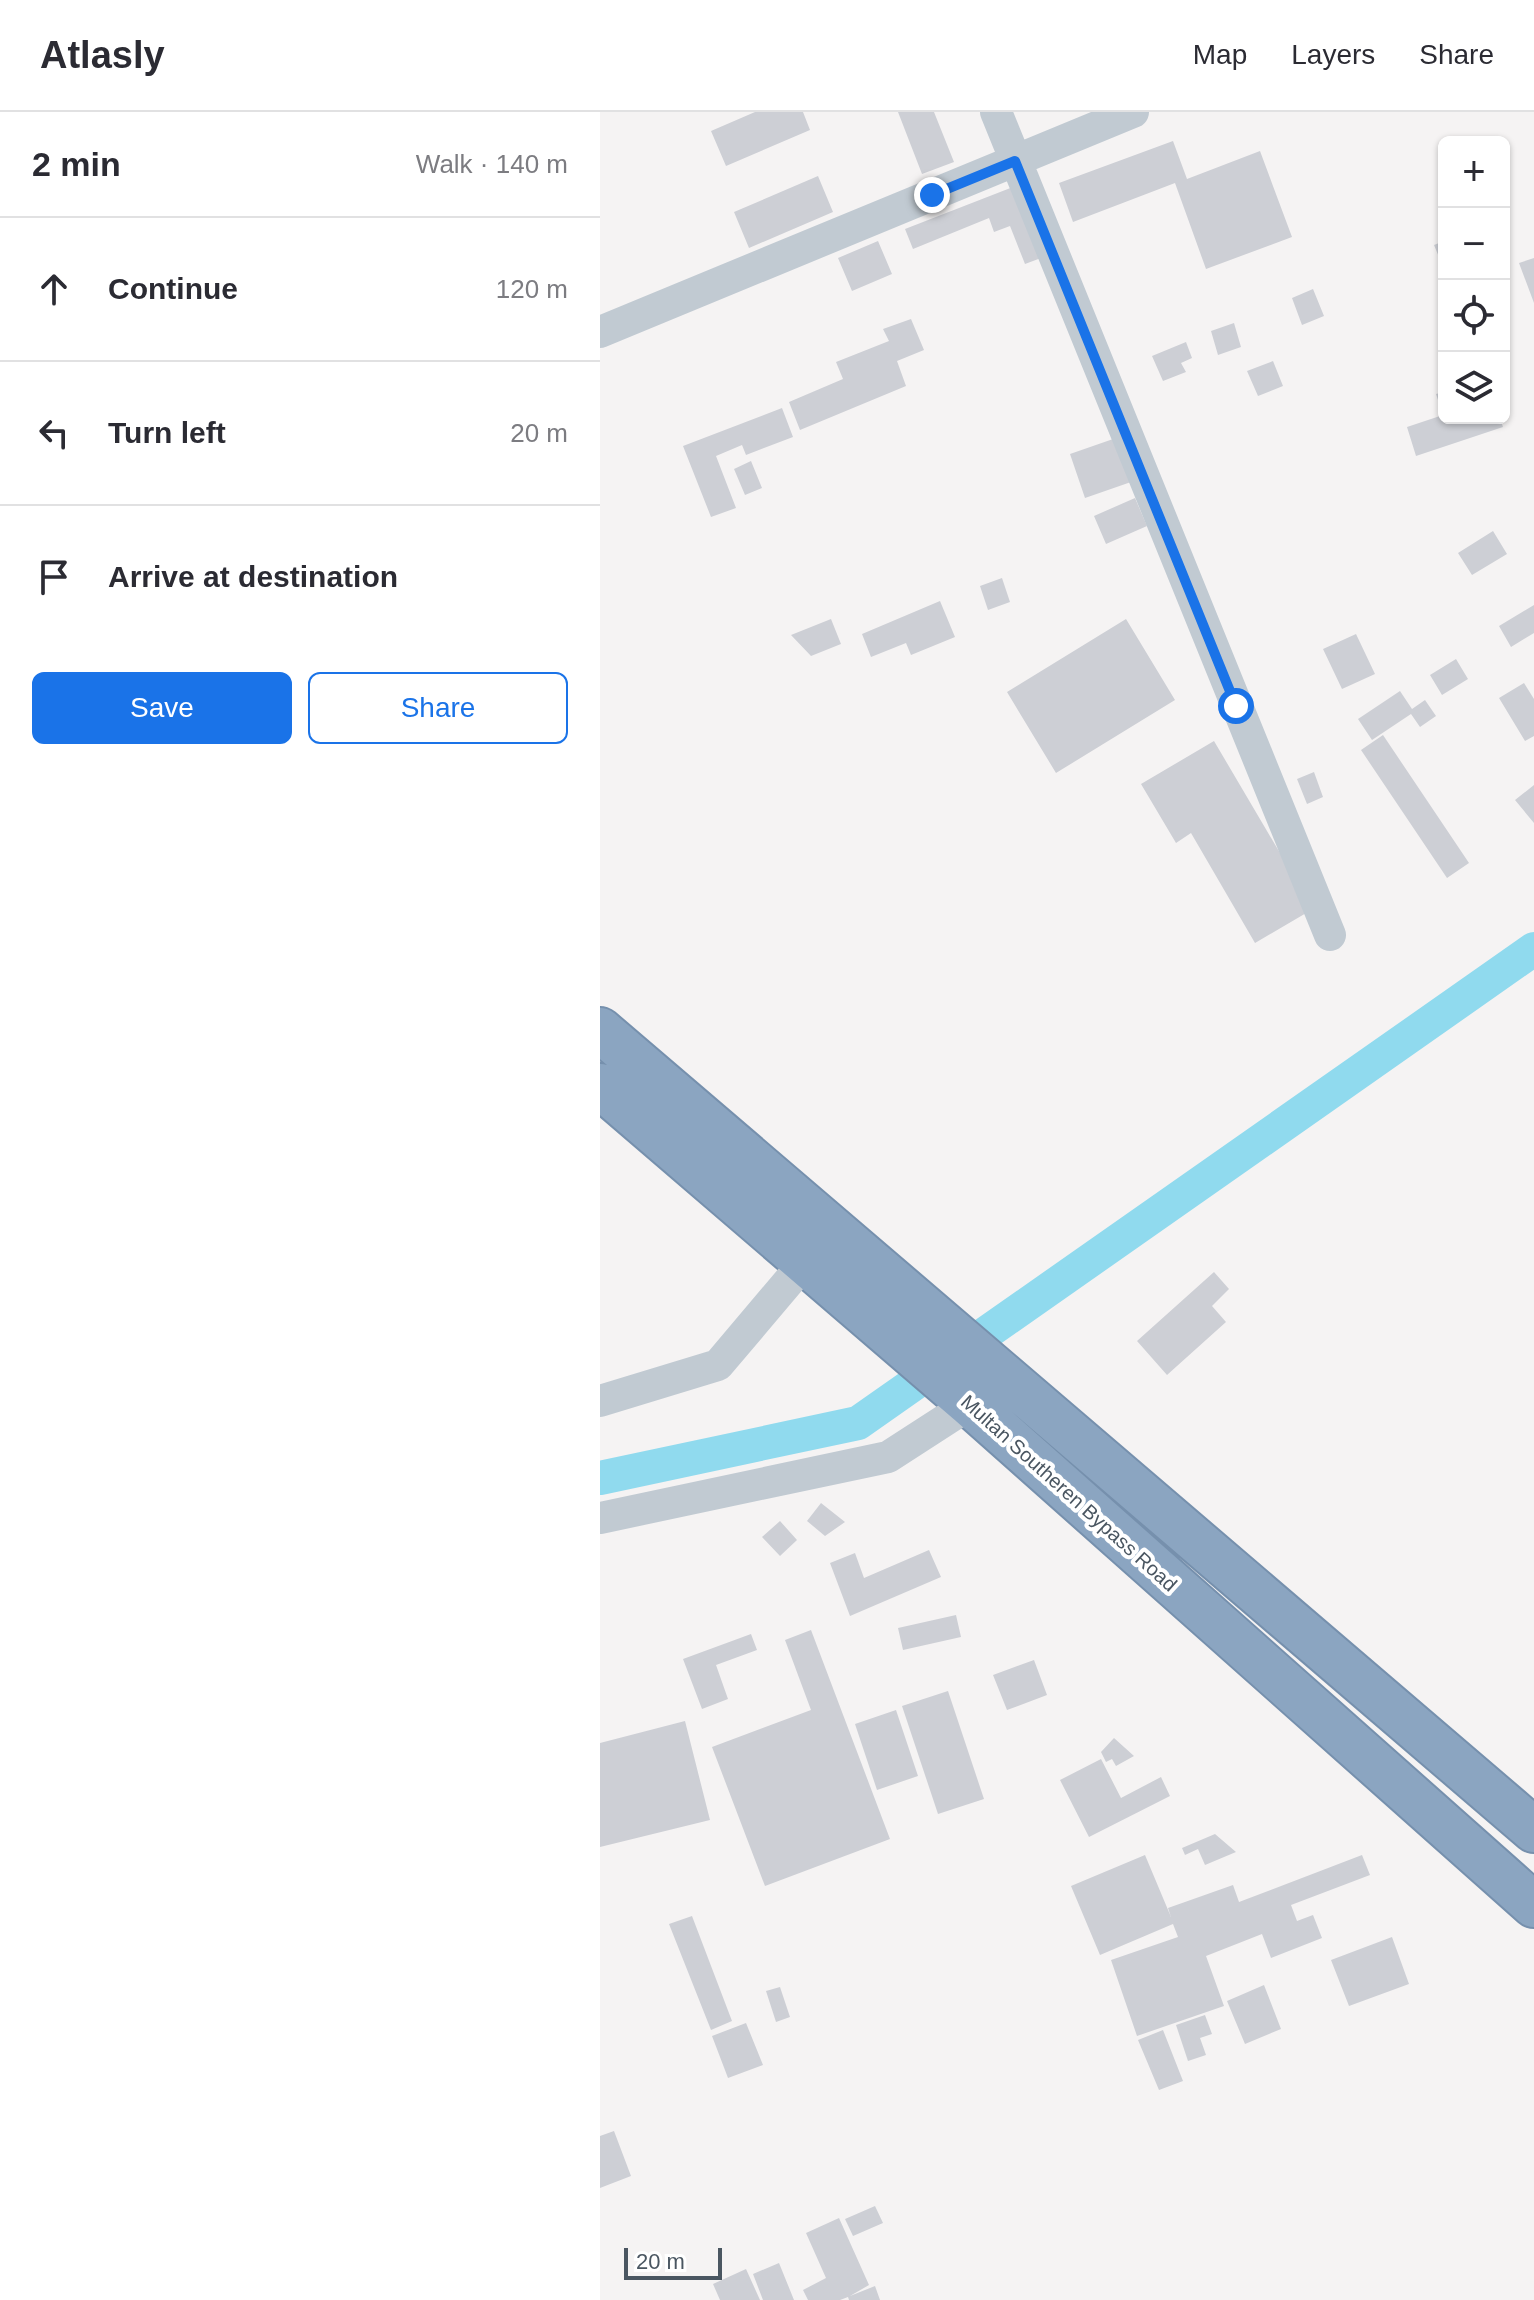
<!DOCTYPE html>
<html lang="en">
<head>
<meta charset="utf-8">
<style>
  body { margin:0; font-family:Helvetica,sans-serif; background:#f2f2f3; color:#2b2b33 }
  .controls { position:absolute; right:24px; top:24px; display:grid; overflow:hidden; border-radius:12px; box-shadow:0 2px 6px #0004 }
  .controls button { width:72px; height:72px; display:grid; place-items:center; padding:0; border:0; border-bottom:2px solid #e1e1e2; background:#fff; color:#2b2b33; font:40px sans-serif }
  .scale { position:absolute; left:24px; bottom:20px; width:98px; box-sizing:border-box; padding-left:8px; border:4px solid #4a5661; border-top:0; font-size:22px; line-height:28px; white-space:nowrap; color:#4a5661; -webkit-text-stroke:6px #fff; paint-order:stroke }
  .stop { position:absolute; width:24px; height:24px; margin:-18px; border:6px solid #1a73e8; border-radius:50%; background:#fff }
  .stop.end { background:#1a73e8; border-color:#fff; box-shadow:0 2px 8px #0008 }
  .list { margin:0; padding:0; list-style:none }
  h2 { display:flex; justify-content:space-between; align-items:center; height:104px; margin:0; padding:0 32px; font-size:34px }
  h2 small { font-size:26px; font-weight:400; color:#7c7c81 }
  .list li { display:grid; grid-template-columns:52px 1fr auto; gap:24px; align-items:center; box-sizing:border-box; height:144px; padding:0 32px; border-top:2px solid #e1e1e2 }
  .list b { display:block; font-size:30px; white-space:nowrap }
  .list em { font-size:26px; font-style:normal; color:#7c7c81 }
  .actions { display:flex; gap:16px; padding:24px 32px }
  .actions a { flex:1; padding:18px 0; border:2px solid #1a73e8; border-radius:12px; text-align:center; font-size:28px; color:#1a73e8 }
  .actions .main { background:#1a73e8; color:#fff }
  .icon { flex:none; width:44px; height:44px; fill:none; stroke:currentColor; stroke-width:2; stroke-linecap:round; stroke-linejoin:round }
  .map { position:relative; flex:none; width:934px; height:2188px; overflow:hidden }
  header { display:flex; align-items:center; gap:48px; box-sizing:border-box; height:112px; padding:0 40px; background:#fff; border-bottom:2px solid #e1e1e2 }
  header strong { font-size:38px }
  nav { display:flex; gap:44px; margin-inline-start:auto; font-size:28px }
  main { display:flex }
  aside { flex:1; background:#fff }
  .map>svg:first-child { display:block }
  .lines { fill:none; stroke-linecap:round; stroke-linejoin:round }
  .canal { stroke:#90daee; stroke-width:34 }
  .building { fill:#cdcfd5 }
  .highway-casing { stroke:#7690ad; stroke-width:48 }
  .street { stroke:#c1cad2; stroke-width:32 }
  .highway { stroke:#8ba5c1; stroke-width:44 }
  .route { stroke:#1a73e8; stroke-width:10 }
  .labels { text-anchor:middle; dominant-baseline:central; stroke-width:8; stroke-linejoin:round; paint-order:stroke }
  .street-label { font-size:20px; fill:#4a5661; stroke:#fff }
</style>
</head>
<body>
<header>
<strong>Atlasly</strong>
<nav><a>Map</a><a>Layers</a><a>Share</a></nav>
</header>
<main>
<aside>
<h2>2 min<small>Walk · 140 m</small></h2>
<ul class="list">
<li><svg class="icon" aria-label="ahead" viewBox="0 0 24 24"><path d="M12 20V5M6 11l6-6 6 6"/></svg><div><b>Continue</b></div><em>120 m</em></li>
<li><svg class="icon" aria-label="left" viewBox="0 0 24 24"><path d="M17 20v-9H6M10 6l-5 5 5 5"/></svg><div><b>Turn left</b></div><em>20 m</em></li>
<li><svg class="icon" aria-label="arrive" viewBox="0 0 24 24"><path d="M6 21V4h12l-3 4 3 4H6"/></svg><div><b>Arrive at destination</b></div></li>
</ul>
<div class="actions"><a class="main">Save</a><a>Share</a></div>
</aside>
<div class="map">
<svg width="934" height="2188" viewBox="0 0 934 2188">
  <rect width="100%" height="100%" fill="#f5f3f3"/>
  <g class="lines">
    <path class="canal" d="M0 1366 258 1311 934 837"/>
  </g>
  <path class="building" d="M155 0H203L210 18 126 54 111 19Z
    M298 0H334L354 50 322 62Z
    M573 29 587 67 660 39 692 125 606 157 575 71 473 110 459 71Z
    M218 64 233 100 149 136 134 100Z
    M413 75 441 146 425 152 410 114 394 120 389 106 313 137 305 117Z
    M278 129 292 162 252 179 238 146Z
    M844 129V157L834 133Z
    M934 146V191L919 151Z
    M713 177 724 204 702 213 692 186Z
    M311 207 324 238 297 249 306 274 200 318 189 290 243 267 236 250 289 229 283 217Z
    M634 211 641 235 618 243 611 219Z
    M586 230 592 246 581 251 586 260 563 269 552 244Z
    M673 249 683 274 658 284 647 259Z
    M844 280V306H900L903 315 816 344 807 315 843 303 836 282Z
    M182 296 193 325 146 343 142 333 116 344 136 396 111 405 83 334Z
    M516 326 531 370 485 386 470 342Z
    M151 349 162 376 145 383 134 357Z
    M535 386 547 414 506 432 494 404Z
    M893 419 907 442 872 463 858 441Z
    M402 466 410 490 388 498 380 474Z
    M340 489 355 525 311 543 306 531 271 545 262 522Z
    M934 493V521L911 535 899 514Z
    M231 507 241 532 211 544 191 523Z
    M526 507 575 588 456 661 407 580Z
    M756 522 775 562 742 577 723 537Z
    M856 547 868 567 842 583 830 563Z
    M924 571 934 587V624L925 629 899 586Z
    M800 579 812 597 825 588 836 604 820 615 811 602 772 628 758 607Z
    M783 623 869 751 847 766 761 638Z
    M614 629 713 797 655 831 591 721 576 731 541 672Z
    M714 660 723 685 707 692 697 667Z
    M934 673V711L915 688Z
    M614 1160 629 1177 612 1194 626 1210 567 1263 537 1229Z
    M221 1391 245 1410 225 1424 207 1409Z
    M180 1409 197 1428 180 1444 162 1425Z
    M329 1438 341 1465 250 1504 230 1451 255 1441 264 1466Z
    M356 1503 361 1525 303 1538 298 1516Z
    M211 1518 290 1727 165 1774 112 1635 211 1598 185 1528Z
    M151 1522 157 1538 116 1553 128 1587 102 1597 83 1547Z
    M434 1548 447 1583 407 1598 393 1563Z
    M348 1579 384 1687 338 1702 302 1594Z
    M296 1598 318 1664 277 1678 255 1612Z
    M85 1609 110 1708 0 1735V1631Z
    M514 1626 534 1644 516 1654 512 1647 506 1650 501 1640Z
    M501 1647 521 1686 561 1665 570 1684 489 1725 460 1668Z
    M615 1722 636 1740 605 1753 598 1737 585 1743 582 1736Z
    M545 1743 571 1805 568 1796 633 1773 639 1790 762 1743 770 1763 691 1793 697 1809 713 1803 722 1826 671 1846 662 1822 606 1844 624 1894 537 1924 511 1848 578 1825 573 1812 500 1843 471 1774Z
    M92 1804 132 1909 111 1918 69 1812Z
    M792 1825 809 1872 749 1894 731 1848Z
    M664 1873 681 1917 645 1932 627 1889Z
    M180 1875 190 1905 176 1910 166 1879Z
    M605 1903 612 1922 600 1926 606 1943 588 1949 576 1913Z
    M146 1911 163 1953 128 1966 112 1924Z
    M563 1918 583 1969 559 1978 538 1928Z
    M14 2019 31 2064 0 2076V2024Z
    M275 2094 283 2111 253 2124 245 2107Z
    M239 2106 269 2173 250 2184 275 2174 280 2188H249L248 2185 240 2188H208L203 2178 226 2166 206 2121Z
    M179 2151 194 2188H163L153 2162Z
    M146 2157 160 2188H120L113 2172Z"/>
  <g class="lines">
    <g class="highway-casing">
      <path id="highway" d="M0 918 934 1718
        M0 974 370 1292 934 1793"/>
    </g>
    <path class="street" d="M396 0 730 823
      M0 220 533 0
      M0 1289 118 1253 206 1149
      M0 1406 288 1345 370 1292"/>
    <use href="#highway" class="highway"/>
  </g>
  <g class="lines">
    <path class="route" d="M332 83 415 49 636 594"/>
  </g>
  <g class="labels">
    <g class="street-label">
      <text transform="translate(469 1381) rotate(42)">Multan Southeren Bypass Road</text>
    </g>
  </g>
</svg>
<div class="controls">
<button>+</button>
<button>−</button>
<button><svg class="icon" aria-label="locate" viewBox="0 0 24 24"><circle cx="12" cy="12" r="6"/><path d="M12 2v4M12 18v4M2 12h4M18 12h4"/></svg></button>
<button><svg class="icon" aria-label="layers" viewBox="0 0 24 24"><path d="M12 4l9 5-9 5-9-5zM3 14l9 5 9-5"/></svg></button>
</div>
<div class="scale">20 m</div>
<div class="stop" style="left:636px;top:594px"></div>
<div class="stop end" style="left:332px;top:83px"></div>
</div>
</main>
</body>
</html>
